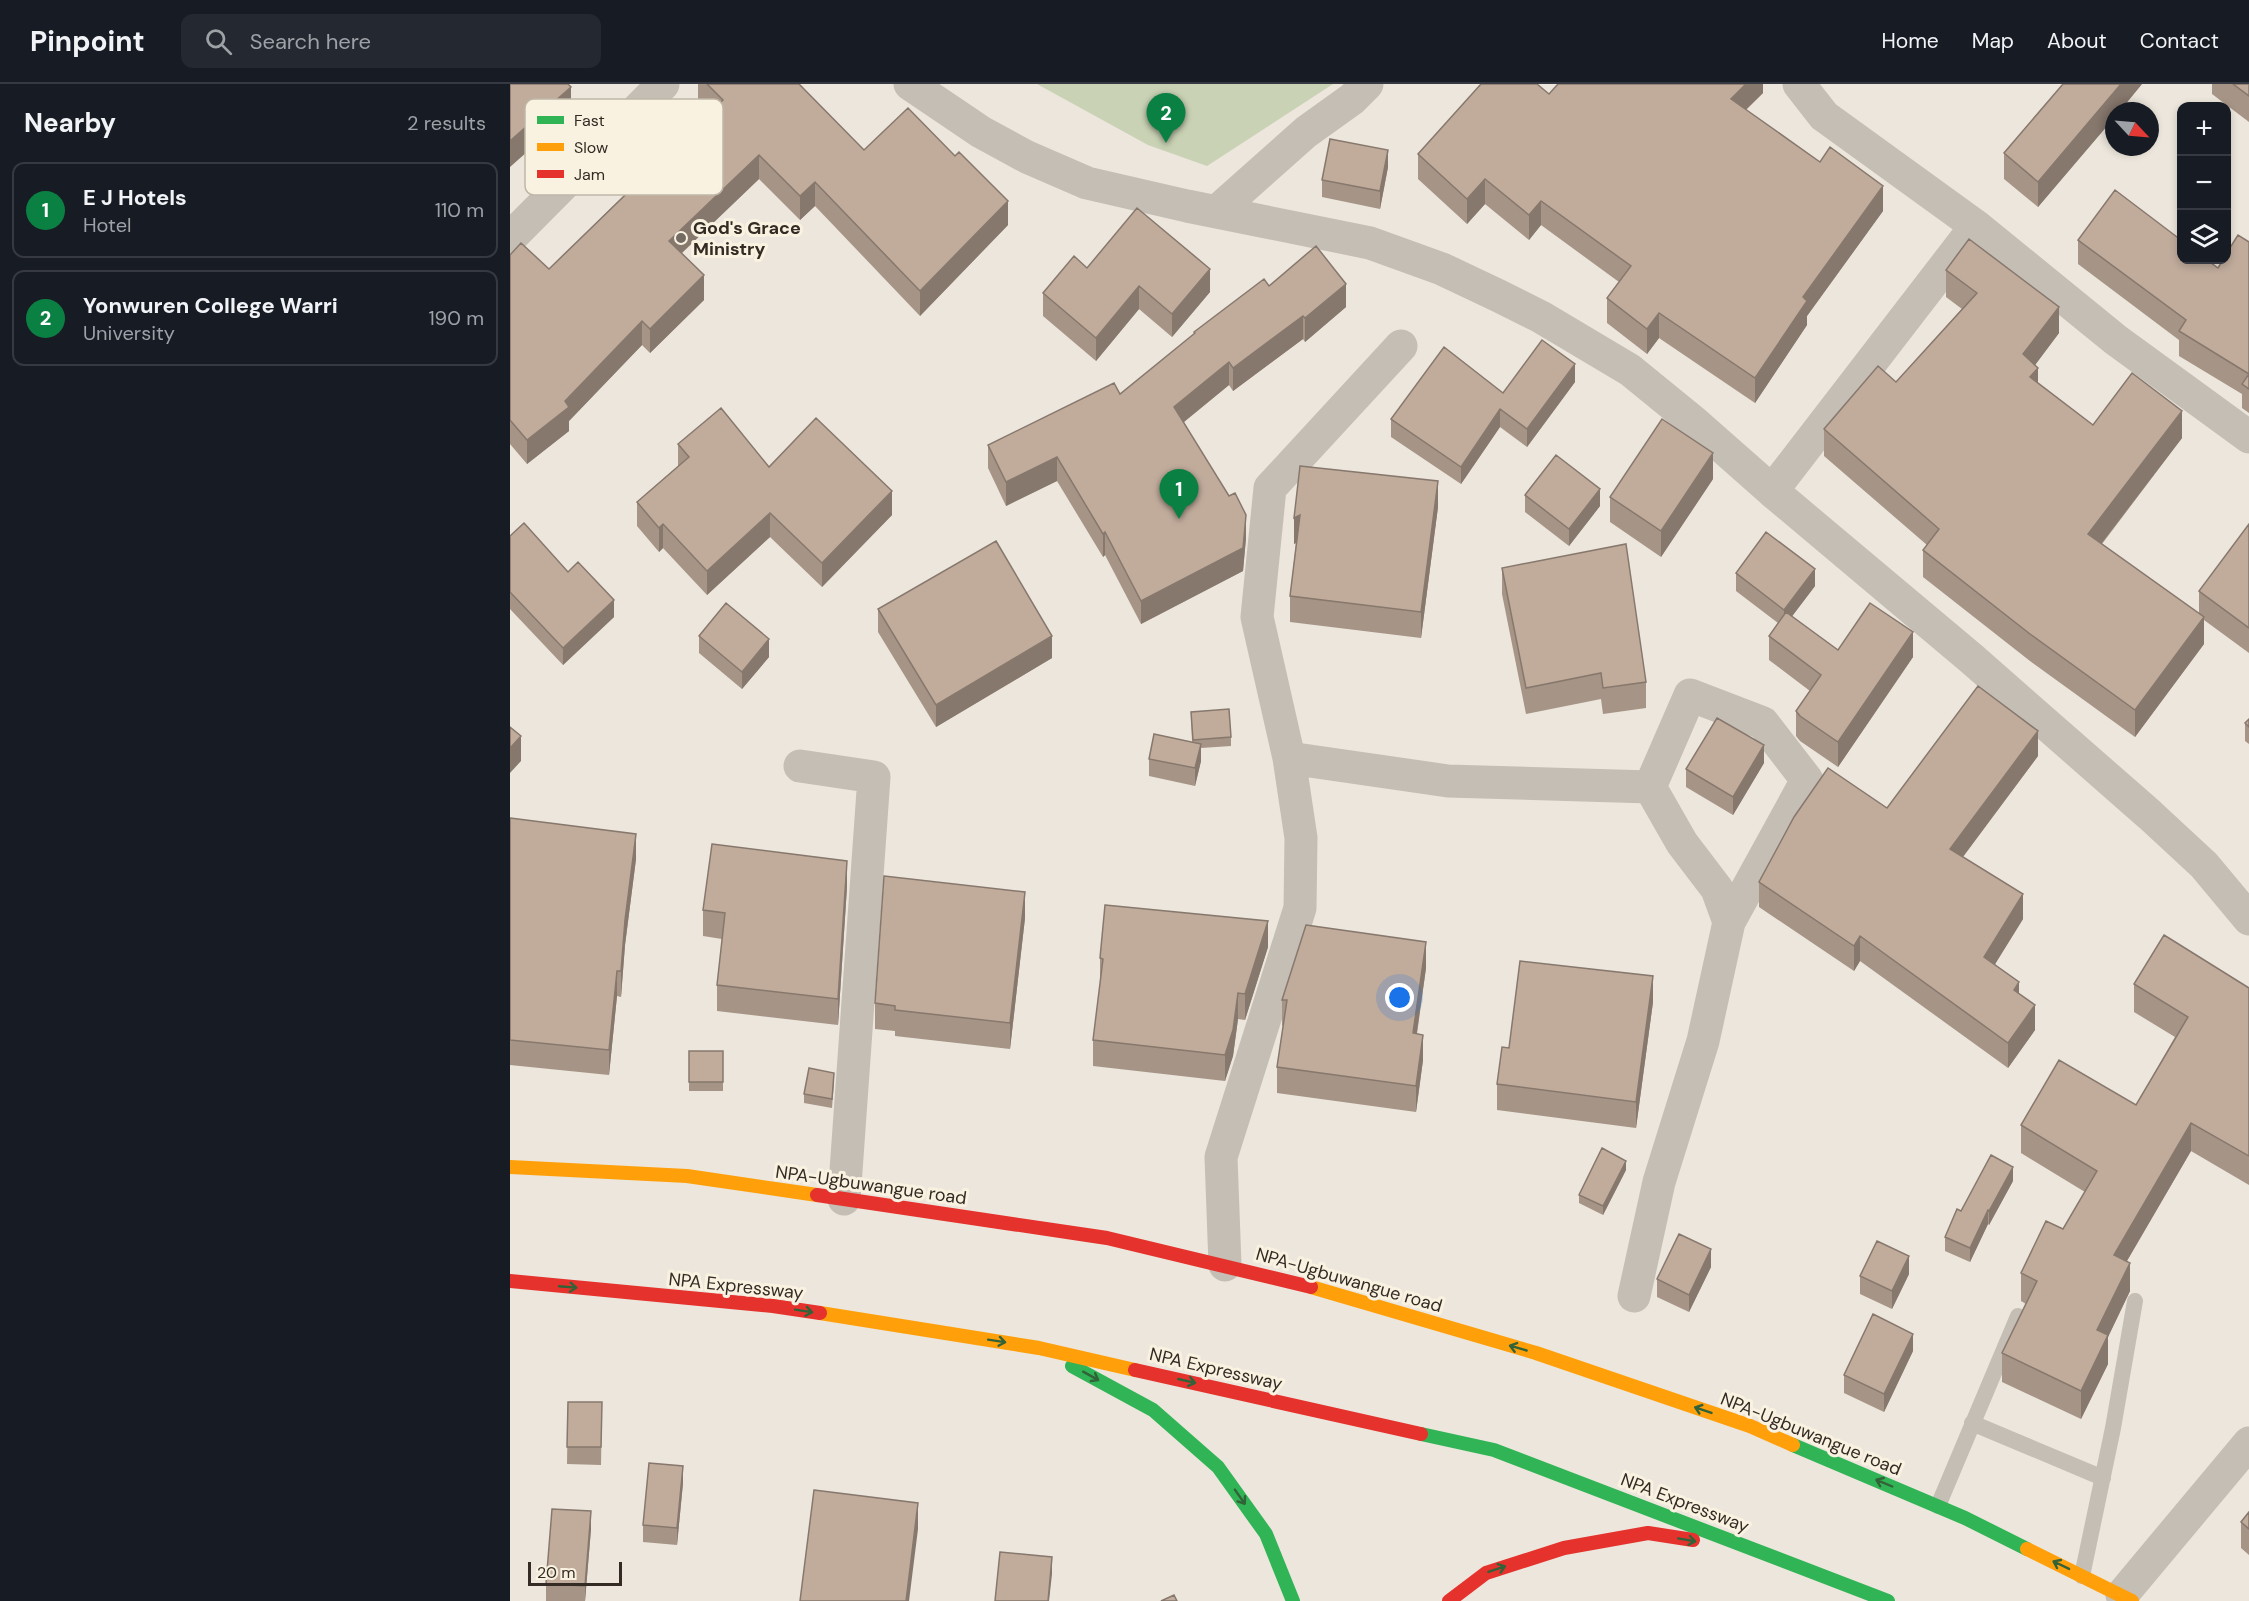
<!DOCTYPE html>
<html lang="en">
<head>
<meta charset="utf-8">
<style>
  body { margin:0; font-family:"DM Sans",sans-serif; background:#242831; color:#f1f3f6 }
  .controls { position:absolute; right:18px; top:18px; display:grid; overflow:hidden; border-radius:12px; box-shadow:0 3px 9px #0003 }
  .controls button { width:54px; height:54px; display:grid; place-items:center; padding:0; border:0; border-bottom:2px solid #363941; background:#171b24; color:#f1f3f6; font:30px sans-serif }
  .compass { position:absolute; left:1595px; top:18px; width:54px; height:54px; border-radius:50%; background:#171b24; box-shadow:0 3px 9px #0003; rotate:116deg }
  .scale { position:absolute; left:18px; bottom:15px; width:94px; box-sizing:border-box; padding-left:6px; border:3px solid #342b24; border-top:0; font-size:16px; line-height:21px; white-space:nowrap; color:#342b24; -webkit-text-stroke:4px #faf2e1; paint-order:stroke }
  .you { position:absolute; left:890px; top:914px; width:21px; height:21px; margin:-15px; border:4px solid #fff; border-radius:50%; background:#1a73e8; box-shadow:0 0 0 9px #1a73e833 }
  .badge { display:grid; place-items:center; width:39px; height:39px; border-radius:50%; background:#0b8043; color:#fff; font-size:20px; font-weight:700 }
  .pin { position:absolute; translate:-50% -50px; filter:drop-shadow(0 2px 3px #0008) }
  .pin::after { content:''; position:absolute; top:32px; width:21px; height:18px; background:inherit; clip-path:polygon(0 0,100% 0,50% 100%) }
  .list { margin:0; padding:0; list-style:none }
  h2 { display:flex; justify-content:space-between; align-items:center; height:78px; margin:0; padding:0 24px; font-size:26px }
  h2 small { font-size:20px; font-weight:400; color:#9ea1a6 }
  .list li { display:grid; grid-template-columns:39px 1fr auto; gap:18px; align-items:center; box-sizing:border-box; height:96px; margin:0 12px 12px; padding:0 12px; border:2px solid #363941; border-radius:12px }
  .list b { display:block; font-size:22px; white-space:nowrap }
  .list p { margin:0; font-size:20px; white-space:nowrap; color:#9ea1a6 }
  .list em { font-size:20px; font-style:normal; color:#9ea1a6 }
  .icon { flex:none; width:33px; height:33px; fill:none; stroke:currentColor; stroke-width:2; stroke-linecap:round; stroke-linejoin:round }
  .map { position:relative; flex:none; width:1739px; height:1517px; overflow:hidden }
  header { display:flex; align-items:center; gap:36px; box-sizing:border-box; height:84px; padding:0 30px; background:#171b24; border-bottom:2px solid #363941 }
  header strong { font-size:28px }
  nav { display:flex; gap:33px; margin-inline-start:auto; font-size:21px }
  .search { width:420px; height:54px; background:#242831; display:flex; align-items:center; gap:15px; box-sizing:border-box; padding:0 21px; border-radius:12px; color:#9ea1a6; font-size:22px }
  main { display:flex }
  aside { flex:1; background:#171b24 }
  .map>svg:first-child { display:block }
  .green { fill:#c9d2b4 }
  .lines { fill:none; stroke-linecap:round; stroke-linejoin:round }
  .lane { stroke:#c4beb5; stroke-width:16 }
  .street { stroke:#c4beb5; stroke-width:33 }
  .fast { stroke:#30b455; stroke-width:14 }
  .slow { stroke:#ff9f0a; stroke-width:14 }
  .jam { stroke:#e5322d; stroke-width:14 }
  .wall { fill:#a69486 }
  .shaded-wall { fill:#87786d }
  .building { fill:#c1ac9c; stroke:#87786d; stroke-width:1.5 }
  .oneway { stroke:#326238 }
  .poi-dot { fill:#746c64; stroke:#faf2e1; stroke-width:2 }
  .labels { text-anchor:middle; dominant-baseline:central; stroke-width:6; stroke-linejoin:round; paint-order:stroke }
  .poi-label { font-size:18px; font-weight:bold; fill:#342b24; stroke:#faf2e1; text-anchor:start }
  .street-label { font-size:18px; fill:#342b24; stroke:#faf2e1 }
  .key { fill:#faf2e1; stroke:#bfb6a8; stroke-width:1.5 }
  .key-label { font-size:16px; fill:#342b24 }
</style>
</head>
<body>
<header>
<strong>Pinpoint</strong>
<div class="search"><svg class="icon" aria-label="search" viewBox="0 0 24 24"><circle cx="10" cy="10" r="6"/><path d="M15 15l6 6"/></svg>Search here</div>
<nav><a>Home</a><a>Map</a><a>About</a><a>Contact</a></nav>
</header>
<main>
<aside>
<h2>Nearby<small>2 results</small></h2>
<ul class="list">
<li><span class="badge">1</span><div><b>E J Hotels</b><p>Hotel</p></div><em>110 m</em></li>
<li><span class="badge">2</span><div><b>Yonwuren College Warri</b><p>University</p></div><em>190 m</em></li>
</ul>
</aside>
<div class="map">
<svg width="1739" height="1517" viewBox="0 0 1739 1517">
  <rect width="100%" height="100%" fill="#ece6dc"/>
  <path class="green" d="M527 0H823L697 82 638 61Z"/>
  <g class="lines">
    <path class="lane" d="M1462 1339 1593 1394
      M1428 1422 1508 1232
      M1572 1492 1603 1344 1625 1217"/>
    <path class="street" d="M400 0 471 48 517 73 577 99 677 122 860 159 932 185 989 212 1031 233 1120 286 1185 339 1262 407 1462 575 1640 731 1694 781 1739 835
      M1289 0 1314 32 1466 142 1606 256 1739 353
      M706 128 796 48 842 15 857 0
      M0 154 153 0
      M1262 407 1466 142
      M779 674 938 697 1140 703 1180 611 1253 639 1297 696 1219 838
      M290 682 364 693 334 1115
      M715 1181 711 1073 790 824 791 754 779 674 747 533 760 404 891 262
      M1124 1212 1149 1098 1193 957 1219 838 1207 805 1172 759 1140 703
      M1612 1511 1739 1359"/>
    <path class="fast" d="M562 1282 643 1326 708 1383 756 1450 783 1517
      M911 1350 984 1366 1378 1517
      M1283 1361 1455 1434 1517 1465"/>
    <path class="slow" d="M0 1083 177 1092 307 1111
      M801 1203 1026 1269 1240 1342 1283 1361
      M310 1229 529 1264 625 1286
      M1517 1465 1622 1517"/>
    <path class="jam" d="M307 1111 597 1154 801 1203
      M0 1197 263 1222 310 1229
      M625 1286 911 1350
      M939 1517 976 1489 1054 1464 1138 1449 1183 1456"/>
  </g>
  <path class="wall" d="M188 0H289L354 66 498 141 410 232 305 122 290 136 249 95 172 169 194 216 140 269 132 261 59 337V347L17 380 0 360V171L39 185 200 27 188 15Z
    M1253 0V9L1236 26 1373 127 1297 232V241L1245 319 1149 254 1137 270 1097 239V214L1109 198 1031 141 1019 156 975 120 957 140 908 95V70L1039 10Z
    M1632 0 1528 123 1494 95V69Z
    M1702 0H1739V38L1702 10Z
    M878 83 870 125 812 113V96Z
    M1568 156 1708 184 1739 158V329L1732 324V310L1669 272V256L1568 180Z
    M577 184 700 208 662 253 629 225 586 277 533 232V209Z
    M1436 186 1549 249 1525 281 1528 299 1583 341 1672 354 1592 460 1689 530V507L1739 440V569L1694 536V560L1625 653 1520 577 1413 493V466L1417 461 1314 372V345L1386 298 1452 225 1436 213Z
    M759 202 836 223 795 258 793 255 723 307 719 301 674 338 736 454 733 487 631 540 595 471 593 473 547 397 496 422 478 384V361L610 310 684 251V248Z
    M1065 298 1017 363 990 343 951 400 881 353V335L993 309Z
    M168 360 259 383 382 431 312 503 260 453 197 511 153 464 149 468 127 442V418L168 382Z
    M790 382 928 423 911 554 780 538V512L786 459 784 460Z
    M1203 395 1151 473 1100 438V413Z
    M1015 411 1090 422 1059 462 1015 428Z
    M0 452 58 488 104 533 53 581 0 525Z
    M992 484 1136 598V624L1093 630 1091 615 1016 630 992 510Z
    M1226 489 1305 502 1282 532 1328 566 1403 573 1328 683 1290 657 1286 652V627L1300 607 1259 576V552L1268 539 1226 507Z
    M368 525 542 574 426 643 368 548Z
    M189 552 259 573 232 605 189 569Z
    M681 628 721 653V662L691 664V677L685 702 639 692V675L682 658Z
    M1739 635V660L1735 657V639Z
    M1528 672 1453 773 1513 835 1485 880 1509 910 1525 946 1498 984 1350 877 1344 887 1249 823V798L1377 724Z
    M1254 679 1223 731 1176 703V685Z
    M0 734 126 775 115 861 111 913 107 912 99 991 0 981Z
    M337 803 328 941 207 927V901L212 855 193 852V826Z
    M515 834 500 965 385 952V947L365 945V919Z
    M758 863 735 936 728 935 723 972 715 997 583 982V956L590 900V874Z
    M916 884 907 950 913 976 906 1028 767 1009V983L773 942 772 941V916Z
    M1624 900 1739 904V1101L1681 1067 1617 1177 1620 1207 1598 1253V1280L1571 1335 1492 1298V1269L1516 1220 1511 1217V1189L1553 1145 1575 1108 1511 1069V1041L1626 1021 1665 953 1624 928Z
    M1143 918 1126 1044 987 1026V1000L999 964Z
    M179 967H213V1007H179Z
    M324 998 322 1024 294 1019V1010Z
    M1116 1086 1093 1131 1069 1119V1111Z
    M1503 1097 1479 1141 1478 1140 1460 1178 1435 1167V1153L1451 1127Z
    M1201 1183 1179 1228 1147 1213V1195Z
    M1399 1190 1382 1225 1350 1210V1192Z
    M1403 1267 1374 1328 1334 1309V1291Z
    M58 1318H92L91 1381 57 1380Z
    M173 1399 167 1461 133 1458V1441Z
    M1739 1428V1471L1731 1464V1438Z
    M81 1445 75 1517H36V1500Z"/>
  <path class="shaded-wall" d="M1236 0H1253V9L1221 40V15Z
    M1611 0H1632L1610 27H1604V34L1528 123V98Z
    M61 3V29L0 83V57Z
    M878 66V83L870 125V107Z
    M249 71V95L159 181V157Z
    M975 95V120L957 140V115Z
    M305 98V122L290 136V112Z
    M1373 102V127L1297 232V241L1245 319V294L1293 213Z
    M498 117V141L410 232V207Z
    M1031 117V141L1019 156V131Z
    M700 185V208L662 253V230Z
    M194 191V216L140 269V245Z
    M836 200V223L795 258V234Z
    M629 202V225L586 277V254Z
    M1549 223V249L1513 297V270Z
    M1149 229V254L1137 270V245Z
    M793 232V255L723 307V284Z
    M132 237V261L59 337V347L17 380V356Z
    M719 278V301L664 346V323Z
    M1065 280V298L1017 363V345Z
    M1528 284V311L1520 293Z
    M990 325V343L951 400V383Z
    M1672 327V354L1578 477V450Z
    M1203 369V395L1151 473V447Z
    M547 373V397L496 422V398Z
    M928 397V423L911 554V528Z
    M1090 405V422L1059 462V445Z
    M382 407V431L312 503V479Z
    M260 429V453L197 511V487Z
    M736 431V454L733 487 631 540V517Z
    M790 431V457L784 460V434Z
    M153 440V464L149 468V444Z
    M595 448V471L593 473V450Z
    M1305 485V502L1274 543V526Z
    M104 516V533L53 581V564Z
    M1694 533V560L1625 653V626Z
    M1403 548V573L1328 683V658Z
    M542 552V574L426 643V621Z
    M259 555V573L232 605V588Z
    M1528 647V672L1440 790V765Z
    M11 652V677L0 689V664Z
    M691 660V677L685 702V684Z
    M1254 661V679L1223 731V713Z
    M126 750V775L115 861 111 913V887L115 836Z
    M337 777V803L328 941V915Z
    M515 808V834L500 965V939Z
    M1513 810V835L1474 898V873Z
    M758 837V863L735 936V910Z
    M1350 852V877L1344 887V862Z
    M916 858V884L903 975V949Z
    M107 887V912L99 991V966Z
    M1143 892V918L1126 1044V1018Z
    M1509 898V923L1504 906Z
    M728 909V935L723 972 715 997V971Z
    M1525 921V946L1498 984V959Z
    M913 951V976L906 1028V1002Z
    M1681 1039V1067L1604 1199V1171Z
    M1116 1077V1086L1093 1131V1122Z
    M1503 1083V1097L1479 1141V1127Z
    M1478 1126V1140L1460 1178V1164Z
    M1201 1165V1183L1179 1228V1211Z
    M1399 1172V1190L1382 1225V1207Z
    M1620 1179V1207L1598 1253V1280L1571 1335V1307L1587 1246Z
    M1403 1250V1267L1374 1328V1310Z
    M173 1382V1399L167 1461V1444Z
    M408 1419V1445L399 1517H396Z
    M81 1427V1445L75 1517V1502Z
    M542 1473V1490L539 1517H538Z"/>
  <path class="building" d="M0 0H58L61 3 0 57Z
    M197 0H289L354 66 398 24 445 72 449 68 498 117 410 207 305 98 290 112 249 71 159 157 194 191 140 245 132 237 55 317 59 323 17 356 0 336V171L11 159 39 185 213 16Z
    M971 0H1027L1039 10 1048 0H1236L1221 15 1310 78 1320 63 1373 102 1293 213 1297 217 1245 294 1149 229 1137 245 1097 214 1121 182 1031 117 1019 131 975 95 957 115 908 70Z
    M1553 0H1611L1528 98 1494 69Z
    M1723 0H1739V12Z
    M820 55 878 66 870 107 812 96Z
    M1605 106 1671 156V176H1697L1708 184 1713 176H1716V170L1728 151 1739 158V290L1669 247 1676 236 1568 156Z
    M627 124 700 185 662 230 629 202 586 254 533 209 564 172 577 184Z
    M1459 155 1549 223 1513 270 1528 284 1520 293 1583 341 1622 289 1672 327 1578 450 1694 533 1625 626 1520 550 1413 466 1429 445 1314 345 1368 282 1386 298 1467 209 1436 186Z
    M806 162 836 200 795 234 793 232 723 284 719 278 664 323 719 412 725 409 736 431 733 464 631 517 595 448 593 450 547 373 496 398 478 361 604 299 610 310 685 249 684 248 754 195 759 202Z
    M1032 256 1065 280 1017 345 990 325 951 383 881 335 934 263 993 309Z
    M1739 290V305L1732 300Z
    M211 324 259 383 306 334 382 407 312 479 260 429 197 487 153 440 149 444 127 418 179 373 168 360Z
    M1152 335 1203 369 1151 447 1100 413Z
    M1046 371 1090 405 1059 445 1015 411Z
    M790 382 928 397 911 528 780 512 790 431 784 434Z
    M14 439 58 488 68 478 104 516 53 564 0 508V452Z
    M1739 440V544L1689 507Z
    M1256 448 1305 485 1274 526 1226 489Z
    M486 457 542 552 426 621 368 525Z
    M1116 460 1136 598 1093 604 1091 589 1016 604 992 484Z
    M216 519 259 555 232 588 189 552Z
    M1360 519 1403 548 1328 658 1290 632 1286 627 1311 591 1259 552 1276 528 1328 566Z
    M1468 602 1528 647 1440 765 1513 810 1474 873 1509 898 1504 906 1525 921 1498 959 1350 852 1344 862 1249 798 1284 733 1318 684 1377 724Z
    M719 625 721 653 683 656 681 628Z
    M1207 634 1254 661 1223 713 1176 685Z
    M1739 635V643L1735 639Z
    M0 643 11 652 0 664Z
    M644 650 691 660 685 684 639 675Z
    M0 734 126 750 115 836 111 887H107L99 966 0 956Z
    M202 760 337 777 328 915 207 901 215 829 193 826Z
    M374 792 515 808 500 939 385 926V922L365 919Z
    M595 821 758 837 735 910 728 909 723 946 715 971 583 956 593 875 590 874Z
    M796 841 916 858 903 949 913 951 906 1002 767 983 777 916H772Z
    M1654 851 1739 904V1072L1681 1039 1604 1171 1620 1179 1587 1246 1598 1251 1571 1307 1492 1269 1527 1197 1511 1189 1536 1137 1553 1145 1587 1087 1511 1041 1549 976 1626 1021 1678 933 1624 900Z
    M1010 877 1143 892 1126 1018 987 1000 992 963 999 964Z
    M179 967H213V998H179Z
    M299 984 324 989 322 1015 294 1010Z
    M1092 1064 1116 1077 1093 1122 1069 1111Z
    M1481 1071 1503 1083 1479 1127 1478 1126 1460 1164 1435 1153 1447 1125 1451 1127Z
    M1169 1150 1201 1165 1179 1211 1147 1195Z
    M1367 1157 1399 1172 1382 1207 1350 1192Z
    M1363 1230 1403 1250 1374 1310 1334 1291Z
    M58 1318H92L91 1363H57Z
    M139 1379 173 1382 167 1444 133 1441Z
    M304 1406 408 1419 396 1517H290Z
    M42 1425 81 1427 75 1502 36 1500Z
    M1739 1428V1445L1731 1438Z
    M490 1468 542 1473 538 1517H485Z
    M664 1511 667 1517H651Z"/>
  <defs><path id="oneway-shaft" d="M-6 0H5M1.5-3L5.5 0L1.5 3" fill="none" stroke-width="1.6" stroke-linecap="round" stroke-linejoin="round" transform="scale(1.5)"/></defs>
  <g class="oneway">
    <use href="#oneway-shaft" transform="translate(58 1203) rotate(5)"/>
    <use href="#oneway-shaft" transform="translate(294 1227) rotate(9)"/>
    <use href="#oneway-shaft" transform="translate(487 1257) rotate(9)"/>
    <use href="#oneway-shaft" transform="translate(1008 1264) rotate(-164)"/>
    <use href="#oneway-shaft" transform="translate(581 1292) rotate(29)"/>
    <use href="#oneway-shaft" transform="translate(677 1297) rotate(13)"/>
    <use href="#oneway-shaft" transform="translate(1193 1326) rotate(-161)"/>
    <use href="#oneway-shaft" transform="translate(1374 1399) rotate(-157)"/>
    <use href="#oneway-shaft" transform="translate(730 1413) rotate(55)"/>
    <use href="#oneway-shaft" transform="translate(1177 1456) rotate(10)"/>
    <use href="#oneway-shaft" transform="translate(1551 1481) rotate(-154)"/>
    <use href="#oneway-shaft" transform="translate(987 1485) rotate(-18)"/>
  </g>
  <circle class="poi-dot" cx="171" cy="154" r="6"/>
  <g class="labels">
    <g class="poi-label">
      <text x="183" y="144">God's Grace<tspan x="183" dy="21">Ministry</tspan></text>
    </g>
    <g class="street-label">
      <text transform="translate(361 1101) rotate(8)">NPA-Ugbuwangue road</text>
      <text transform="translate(839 1196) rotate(16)">NPA-Ugbuwangue road</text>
      <text transform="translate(226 1202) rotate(6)">NPA Expressway</text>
      <text transform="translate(706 1285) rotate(13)">NPA Expressway</text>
      <text transform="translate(1301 1350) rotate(22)">NPA-Ugbuwangue road</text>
      <text transform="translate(1175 1419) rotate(21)">NPA Expressway</text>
    </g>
  </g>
  <rect x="15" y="15" width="198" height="96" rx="9" class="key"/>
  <rect x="27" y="32" width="27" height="8" fill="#30b455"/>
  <rect x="27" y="59" width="27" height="8" fill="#ff9f0a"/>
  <rect x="27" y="86" width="27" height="8" fill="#e5322d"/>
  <g class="key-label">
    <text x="64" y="42">Fast</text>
    <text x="64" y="69">Slow</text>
    <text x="64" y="96">Jam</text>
  </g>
</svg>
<div class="controls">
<button>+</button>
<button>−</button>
<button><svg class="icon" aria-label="layers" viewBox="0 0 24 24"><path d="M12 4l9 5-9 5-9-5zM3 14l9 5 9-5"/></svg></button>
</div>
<svg class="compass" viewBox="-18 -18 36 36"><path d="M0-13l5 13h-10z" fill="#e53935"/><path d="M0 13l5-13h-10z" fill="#9ea1a6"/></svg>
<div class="scale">20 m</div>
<div class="you"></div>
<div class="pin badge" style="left:669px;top:435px">1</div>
<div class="pin badge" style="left:656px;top:59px">2</div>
</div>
</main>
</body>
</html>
